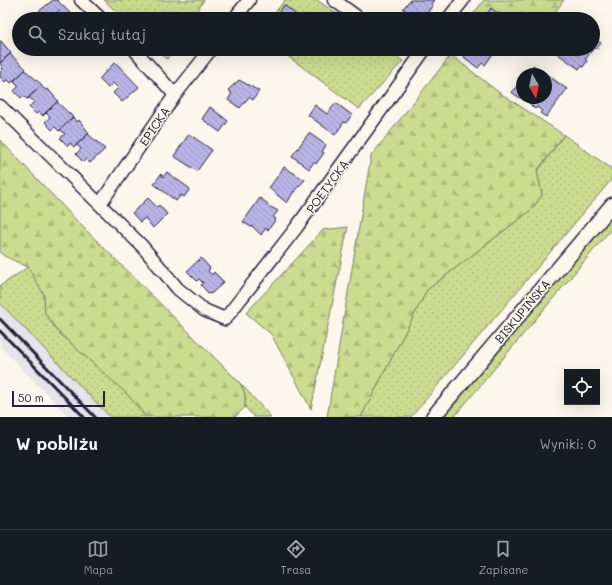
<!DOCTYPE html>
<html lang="pl">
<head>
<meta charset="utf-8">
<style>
  body { margin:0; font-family:Mali,sans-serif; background:#242831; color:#f1f3f6 }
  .controls { position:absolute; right:12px; bottom:12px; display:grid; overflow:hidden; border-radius:0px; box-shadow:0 4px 16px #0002 }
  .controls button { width:36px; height:36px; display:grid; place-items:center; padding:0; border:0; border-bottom:1px solid #363941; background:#171b24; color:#f1f3f6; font:20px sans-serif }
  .compass { position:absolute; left:516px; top:68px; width:36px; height:36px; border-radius:50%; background:#171b24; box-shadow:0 4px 16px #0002; rotate:171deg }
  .scale { position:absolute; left:12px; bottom:10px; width:93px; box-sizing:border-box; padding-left:4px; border:2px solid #22223b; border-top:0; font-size:11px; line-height:14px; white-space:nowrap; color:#22223b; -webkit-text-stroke:3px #fbf7ec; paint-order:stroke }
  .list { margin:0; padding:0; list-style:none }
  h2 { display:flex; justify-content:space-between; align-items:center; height:52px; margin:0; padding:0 16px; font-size:17px }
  h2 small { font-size:13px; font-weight:400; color:#9ea1a6 }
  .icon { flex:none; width:22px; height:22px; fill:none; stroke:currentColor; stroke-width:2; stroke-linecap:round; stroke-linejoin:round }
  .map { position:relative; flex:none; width:612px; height:417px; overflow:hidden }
  .search { position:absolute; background:#171b24; box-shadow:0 4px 16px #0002; left:12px; right:12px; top:12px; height:44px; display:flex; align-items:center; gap:10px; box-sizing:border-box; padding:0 14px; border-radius:22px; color:#9ea1a6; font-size:15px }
  .sheet { height:112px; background:#171b24 }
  nav { display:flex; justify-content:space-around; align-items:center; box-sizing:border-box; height:56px; border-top:1px solid #363941; background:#171b24; font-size:11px; color:#9ea1a6 }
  nav a { display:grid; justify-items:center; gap:2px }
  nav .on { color:#9495a2 }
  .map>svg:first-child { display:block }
  .built { fill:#e7e3ea }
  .grass { fill:url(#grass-dots); stroke:#777e65 }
  .forest { fill:url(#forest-firs); stroke:#777e65 }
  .building { fill:url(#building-back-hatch); stroke:#22223b }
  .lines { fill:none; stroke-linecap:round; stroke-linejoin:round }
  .minor-casing { stroke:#22223b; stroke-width:15 }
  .tertiary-casing { stroke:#22223b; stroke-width:17 }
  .minor { stroke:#fbf7ec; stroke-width:12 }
  .tertiary { stroke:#fbf7ec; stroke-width:14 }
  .rail { stroke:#22223b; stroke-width:3 }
  .labels { text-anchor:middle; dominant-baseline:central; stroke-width:3; stroke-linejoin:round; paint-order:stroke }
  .street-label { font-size:12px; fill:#22223b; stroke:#fbf7ec }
</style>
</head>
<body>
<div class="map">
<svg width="612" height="417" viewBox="0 0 612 417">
  <defs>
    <pattern id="grass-dots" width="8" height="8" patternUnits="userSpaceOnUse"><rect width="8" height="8" fill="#ccdb8f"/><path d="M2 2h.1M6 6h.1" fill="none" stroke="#afbc7c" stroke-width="1.8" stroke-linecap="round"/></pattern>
    <pattern id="forest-firs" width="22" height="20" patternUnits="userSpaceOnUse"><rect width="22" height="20" fill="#ccdb8f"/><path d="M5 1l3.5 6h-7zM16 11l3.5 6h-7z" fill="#afbc7c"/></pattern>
    <pattern id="building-back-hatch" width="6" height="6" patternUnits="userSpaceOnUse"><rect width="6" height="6" fill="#b9b4e6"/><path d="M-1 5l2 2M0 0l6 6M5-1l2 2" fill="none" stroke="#9f9ac6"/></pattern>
  </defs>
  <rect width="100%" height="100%" fill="#fbf7ec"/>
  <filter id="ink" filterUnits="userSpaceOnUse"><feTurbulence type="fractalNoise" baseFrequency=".025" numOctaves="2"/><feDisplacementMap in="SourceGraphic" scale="8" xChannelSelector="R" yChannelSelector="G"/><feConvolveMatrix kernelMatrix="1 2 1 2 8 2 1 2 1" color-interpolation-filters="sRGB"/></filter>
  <g filter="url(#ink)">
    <path class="built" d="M0 303 110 417H69L0 346Z"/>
    <path class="grass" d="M104 0H204L192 19H124Z
      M285 0H317L344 19H270Z
      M156 49H174L167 59Z
      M278 49H387L403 61 359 109Z
      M564 135 612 169V179L411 417H361L427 290 531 210 542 195 537 172Z
      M612 212V228L454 417H440Z
      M28 267 44 295 45 313 128 395 146 417H110L0 303V286Z
      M240 383 271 417H254L245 407V394Z"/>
    <path class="forest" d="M484 0H564L550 19H474L471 17Z
      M451 55 497 91 564 135 537 171 542 195 531 210 427 290 361 417H327L371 156Z
      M0 140 79 223 240 383 245 394V407L235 417H146L128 395 58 332 45 313 44 295 28 267 4 256 0 252Z
      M348 227 311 409 271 334 246 313 323 230Z"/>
    <path class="building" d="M53 0H57L63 6 50 19H36L33 16Z
      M410 0H434L431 4 433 5 425 16 423 15 420 19H416L403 9Z
      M284 5 298 16 296 19H274Z
      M63 6 71 14 66 19H50Z
      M491 8 505 19H493L487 14Z
      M593 37 601 43 596 49 594 47 593 49Z
      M1 41 11 53 0 63V41Z
      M469 49H484L492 55 485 65 482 63 478 68 464 57Z
      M484 49H492L489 53Z
      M551 49H593L585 60 587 61 583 67 581 66 579 69Z
      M10 54 26 69 11 83 7 79 5 82 0 77V72L3 69 0 63Z
      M115 62 139 87 122 102 113 93 118 88 113 83 108 88 99 79Z
      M533 65 546 74 525 73 529 67 531 68Z
      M25 70 42 85 27 99 23 96 21 98 14 91 19 86 14 81Z
      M546 74 567 89 546 117 540 113 542 111 537 107 535 109 526 100 525 101 511 92 522 81V98H546Z
      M239 80 259 91 253 100 249 97 240 108 228 100 232 93 228 90Z
      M41 86 46 90 48 89 58 101 43 116 39 112 36 114 29 107 34 102 30 98 27 99Z
      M57 102 73 117 59 131 55 127 52 130 45 122 50 117 46 113 43 115Z
      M336 103 352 115 346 123 344 122 335 135 308 115 315 105 327 114Z
      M210 107 228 121 220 132 202 119Z
      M73 117 77 122 79 120 89 133 74 147 70 143 68 146 60 138 65 134 61 130 59 131Z
      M309 133 326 145 322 152 324 153 316 164 314 162 309 169 292 156Z
      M88 134 105 149 90 163 86 159 83 162 76 154 81 149 77 145 74 147Z
      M189 134 212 150 197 171 174 156Z
      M284 167 305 180 295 190 296 192 294 191 287 203 269 188Z
      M167 172 190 189 184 197 181 195 176 201 154 184 161 174 163 177Z
      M148 198 157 207 159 205 167 214 153 228 145 218 140 222 132 213Z
      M260 198 268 204 267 205 278 211 273 217 276 219 268 230 266 228 261 235 252 226 251 227 243 222Z
      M201 258 210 268 208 271 212 275 214 272 224 282 212 293 209 294 201 285 203 283 199 279 197 281 187 271Z"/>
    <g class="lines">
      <g class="minor-casing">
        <path id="minor" d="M81 0 101 19
          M334 0 360 19
          M234 19 249 0
          M448 19 463 0
          M134 49 175 95
          M0 106 142 246 178 289 204 310 225 319 296 228 425 49
          M100 204 175 95 211 49"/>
      </g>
      <g class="tertiary-casing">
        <path id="tertiary" d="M433 417 612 205"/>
      </g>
      <use href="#minor" class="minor"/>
      <use href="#tertiary" class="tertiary"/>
      <path class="rail" d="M0 319 95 417
        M0 331 84 417"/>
    </g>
  </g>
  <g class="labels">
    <g class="street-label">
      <text transform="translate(154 126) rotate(-56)">EPICKA</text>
      <text transform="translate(327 186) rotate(-54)">POETYCKA</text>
      <text transform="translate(522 311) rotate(-50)">BISKUPIŃSKA</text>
    </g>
  </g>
</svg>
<div class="controls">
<button><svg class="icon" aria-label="locate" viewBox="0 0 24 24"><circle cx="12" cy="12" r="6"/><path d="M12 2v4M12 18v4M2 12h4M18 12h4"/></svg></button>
</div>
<svg class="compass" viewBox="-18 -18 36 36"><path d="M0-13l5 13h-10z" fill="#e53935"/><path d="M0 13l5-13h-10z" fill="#9ea1a6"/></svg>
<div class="scale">50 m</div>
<div class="search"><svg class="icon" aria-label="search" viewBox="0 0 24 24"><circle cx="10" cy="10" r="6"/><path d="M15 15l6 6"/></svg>Szukaj tutaj</div>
</div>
<section class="sheet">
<h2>W pobliżu<small>Wyniki: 0</small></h2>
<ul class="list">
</ul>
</section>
<nav>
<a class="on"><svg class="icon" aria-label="map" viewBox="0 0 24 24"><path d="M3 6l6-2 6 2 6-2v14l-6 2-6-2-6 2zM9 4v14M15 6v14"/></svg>Mapa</a>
<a><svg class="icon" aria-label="directions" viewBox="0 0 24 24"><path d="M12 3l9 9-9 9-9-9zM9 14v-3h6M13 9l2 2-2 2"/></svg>Trasa</a>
<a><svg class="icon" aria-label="saved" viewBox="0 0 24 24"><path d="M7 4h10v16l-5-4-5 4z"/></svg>Zapisane</a>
</nav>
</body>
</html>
